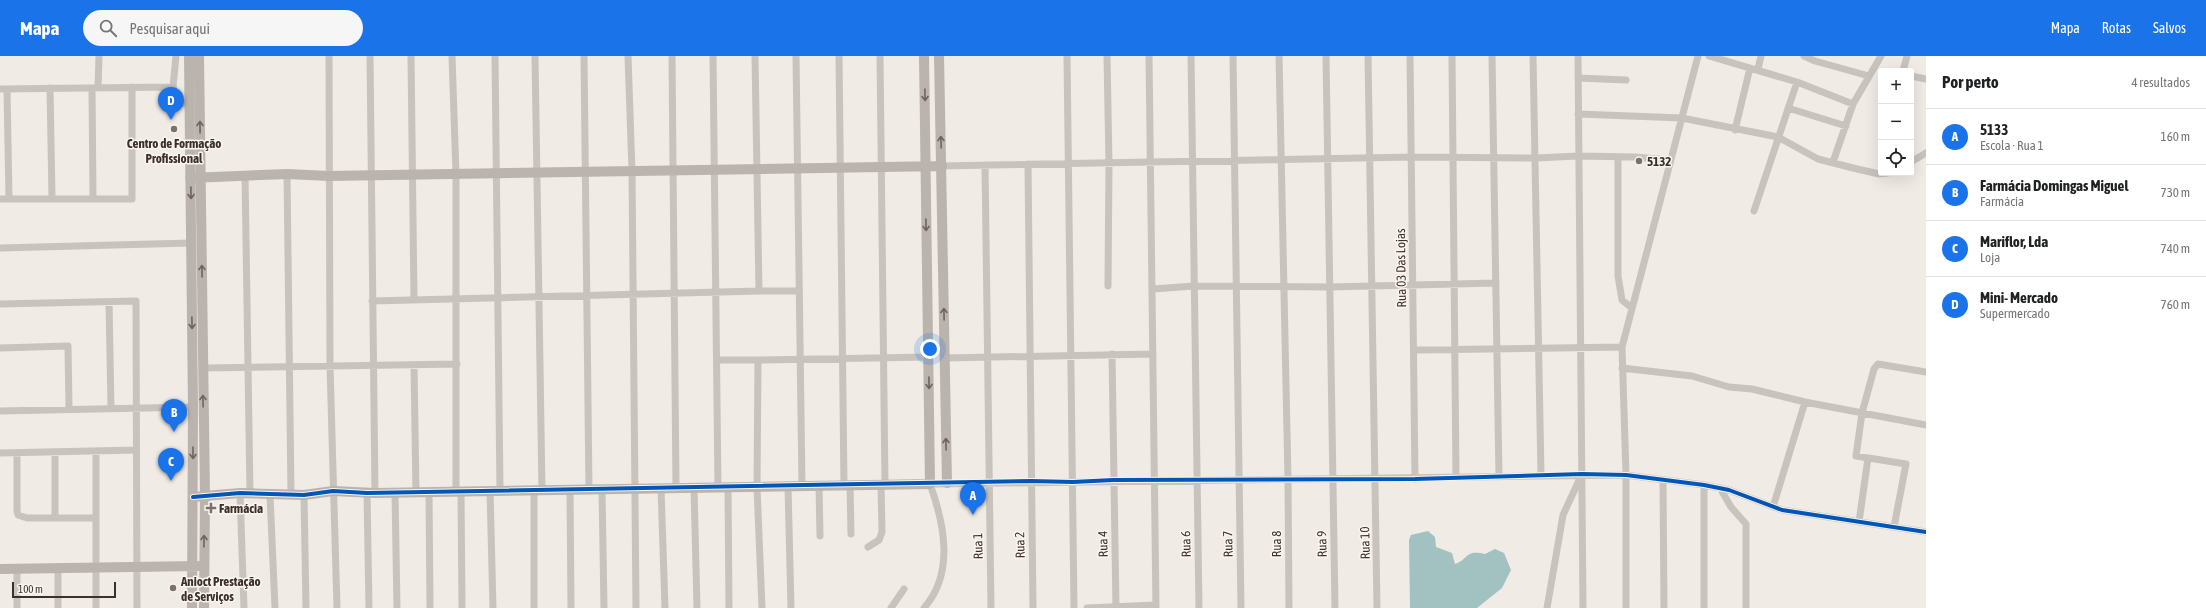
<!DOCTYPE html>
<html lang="pt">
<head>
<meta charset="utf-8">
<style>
  body { margin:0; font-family:"Asap Condensed",sans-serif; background:#f6f6f6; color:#202124 }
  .controls { position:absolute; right:12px; top:12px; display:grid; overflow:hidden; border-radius:4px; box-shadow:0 4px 16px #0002 }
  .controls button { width:36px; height:36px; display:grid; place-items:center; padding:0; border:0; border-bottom:1px solid #e0e0e0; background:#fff; color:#202124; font:20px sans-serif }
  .scale { position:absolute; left:12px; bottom:10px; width:104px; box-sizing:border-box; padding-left:4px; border:2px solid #3b302b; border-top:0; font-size:11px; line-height:14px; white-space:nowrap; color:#3b302b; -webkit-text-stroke:3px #fbf5ee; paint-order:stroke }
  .you { position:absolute; left:930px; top:293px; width:14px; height:14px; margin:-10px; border:3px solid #fff; border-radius:50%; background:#1a73e8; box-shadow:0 0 0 6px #1a73e833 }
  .badge { display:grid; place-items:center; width:26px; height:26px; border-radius:50%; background:#1a73e8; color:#fff; font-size:13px; font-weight:700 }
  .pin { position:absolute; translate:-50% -33px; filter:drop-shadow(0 1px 2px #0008) }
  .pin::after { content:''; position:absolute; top:21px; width:14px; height:12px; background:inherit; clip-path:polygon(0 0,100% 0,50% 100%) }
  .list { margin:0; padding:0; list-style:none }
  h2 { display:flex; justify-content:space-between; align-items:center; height:52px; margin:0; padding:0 16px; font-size:17px }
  h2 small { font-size:13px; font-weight:400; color:#757577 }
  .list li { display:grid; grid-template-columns:26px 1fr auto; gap:12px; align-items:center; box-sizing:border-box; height:56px; padding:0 16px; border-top:1px solid #e0e0e0 }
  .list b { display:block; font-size:15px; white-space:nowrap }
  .list p { margin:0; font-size:13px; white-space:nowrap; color:#757577 }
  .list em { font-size:13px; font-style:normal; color:#757577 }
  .icon { flex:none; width:22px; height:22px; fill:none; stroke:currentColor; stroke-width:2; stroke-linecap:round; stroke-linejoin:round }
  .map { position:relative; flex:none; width:1926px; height:552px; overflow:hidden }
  header { display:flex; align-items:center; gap:24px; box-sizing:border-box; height:56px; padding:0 20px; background:#1a73e8; color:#fff }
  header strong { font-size:19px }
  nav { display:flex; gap:22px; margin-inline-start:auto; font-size:14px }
  .search { width:280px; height:36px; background:#f6f6f6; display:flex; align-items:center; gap:10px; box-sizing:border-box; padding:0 14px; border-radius:22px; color:#757577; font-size:15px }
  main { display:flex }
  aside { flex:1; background:#fff }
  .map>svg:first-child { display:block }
  .water { fill:#a1c2c1 }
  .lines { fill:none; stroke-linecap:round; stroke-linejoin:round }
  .street { stroke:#c9c3be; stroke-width:7 }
  .secondary { stroke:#bab3ae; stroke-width:10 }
  .cycleway-casing { stroke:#fbf5ee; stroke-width:6 }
  .cycleway { stroke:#0057b8; stroke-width:4 }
  .oneway { stroke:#6e645f }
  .poi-dot { fill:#7a716c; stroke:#fbf5ee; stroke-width:1.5 }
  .labels { text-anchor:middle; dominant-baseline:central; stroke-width:3; stroke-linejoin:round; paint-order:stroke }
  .poi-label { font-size:13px; font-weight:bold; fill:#3b302b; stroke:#fbf5ee; text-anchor:start }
  .street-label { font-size:13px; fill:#3b302b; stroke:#fbf5ee }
</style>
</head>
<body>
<header>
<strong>Mapa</strong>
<div class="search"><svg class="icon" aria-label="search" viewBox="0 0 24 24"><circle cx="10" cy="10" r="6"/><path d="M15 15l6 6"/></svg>Pesquisar aqui</div>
<nav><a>Mapa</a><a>Rotas</a><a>Salvos</a></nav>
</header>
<main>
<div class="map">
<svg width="1926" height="552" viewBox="0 0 1926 552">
  <rect width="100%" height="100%" fill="#f0ebe5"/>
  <path class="water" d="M1428 475 1435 481 1436 491 1452 497 1455 508C1469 503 1465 493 1485 498L1495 493 1504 497 1511 514 1502 532 1477 552H1410L1409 484 1411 479Z"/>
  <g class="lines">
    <path class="street" d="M329 0 330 310 337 552
      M370 0 375 437
      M411 0 414 244
      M452 0 456 118V436
      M495 0 500 435
      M535 0 542 434
      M584 0 589 434
      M628 0 632 115 636 552
      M672 0 676 432
      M713 0 718 431
      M755 0 759 235H799
      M796 0 802 430
      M839 0 844 429
      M880 0 885 428
      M1067 0 1074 552
      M1107 0 1109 108 1108 230
      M1149 0 1156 552
      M1191 0 1199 552
      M1233 0 1241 552
      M1279 0 1288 423 1289 552
      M1326 0 1335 552
      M1368 0 1377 552
      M1410 0 1415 423
      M1452 0 1456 421
      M1492 0 1499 421
      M1533 0 1541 419
      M1578 0 1583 552
      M1709 0 1797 26 1853 48 1881 0
      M1804 0 1815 5 1869 20
      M1758 13 1761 0
      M1903 15 1907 0
      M1911 20 1926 23
      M1578 22 1626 24
      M173 31C176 39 179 47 188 49
      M50 32 52 142
      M92 32 93 142
      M98 32 99 0
      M0 33 173 31 176 0
      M7 33 9 143
      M1788 52 1846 70
      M1578 58 1682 62 1778 81 1818 103 1853 112 1879 118 1888 117
      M1735 74 1750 12
      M1618 101V220L1622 244 1632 252
      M1833 106 1853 48
      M1911 106 1926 97
      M1028 108 1033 552
      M985 109 991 552
      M942 110 1412 101 1536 102 1578 100 1635 101 1670 104
      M287 118 291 439
      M245 119 250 437
      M0 143H132V31
      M1754 155 1797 26
      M0 192 191 187
      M1153 233 1194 230 1330 231 1496 227
      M372 245 759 235
      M109 246 111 352
      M0 248 136 245 137 552
      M0 292 68 290 69 352
      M1415 294 1622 291
      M1112 298 1116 552
      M945 302 1153 298
      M717 304H758
      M414 309 416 437
      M203 312 457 308
      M1622 312 1692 320 1729 331 1752 333 1805 346 1926 369
      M0 355 193 351
      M0 397 136 394
      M17 397V455L18 459 27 462H95
      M1663 424 1664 552
      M850 429 851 478
      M1704 429V552
      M788 430 791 552
      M819 430 820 480
      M728 431 729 552
      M661 432 665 552
      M694 432 697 552
      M1720 432 1731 451 1746 468V552
      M602 433 604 552
      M570 434 571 552
      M490 435 493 552
      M534 435V552
      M429 436 430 552
      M461 436 462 552
      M240 437 244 552
      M367 437 369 552
      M395 437 397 552
      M270 439 275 552
      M304 439 306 552
      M1773 451 1805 346
      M55 462V396
      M1859 466 1868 402
      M1894 471 1906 408 1856 400 1862 357 1874 313 1878 308 1926 316
      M868 491 879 484 882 476 881 428
      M17 512V552
      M58 512V552
      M96 552V395
      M762 552 757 431 758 304 928 301
      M891 552 904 533
      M924 552C955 517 944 467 930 428L1626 419 1704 429 1729 434 1782 454 1926 476
      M1087 552 1156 549
      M1547 552 1563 459 1581 420
      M1626 552V419L1622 291 1698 0"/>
    <path class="secondary" d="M189 0 193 351 192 552
      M199 0 205 440 204 552
      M939 0 947 427
      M190 122 287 118 329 120 942 110
      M193 441 240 437 304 439 333 435 375 437 930 428 924 0
      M0 513 198 510"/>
    <g class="cycleway-casing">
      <path id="cycleway" d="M193 441 240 437 304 439 333 435 367 437 1031 425 1073 426 1113 424 1415 423 1582 418 1626 419 1704 429 1729 434 1782 454 1926 476"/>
    </g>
    <use href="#cycleway" class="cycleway"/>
  </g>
  <defs><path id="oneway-shaft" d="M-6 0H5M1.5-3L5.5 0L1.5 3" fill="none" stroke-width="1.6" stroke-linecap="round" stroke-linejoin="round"/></defs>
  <g class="oneway">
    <use href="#oneway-shaft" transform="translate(925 39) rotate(89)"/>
    <use href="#oneway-shaft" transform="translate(200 71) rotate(-91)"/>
    <use href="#oneway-shaft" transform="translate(941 86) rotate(-92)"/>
    <use href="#oneway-shaft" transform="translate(191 137) rotate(89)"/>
    <use href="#oneway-shaft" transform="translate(926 169) rotate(89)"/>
    <use href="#oneway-shaft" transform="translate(202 215) rotate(-91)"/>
    <use href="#oneway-shaft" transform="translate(944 258) rotate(-91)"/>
    <use href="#oneway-shaft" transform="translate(192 267) rotate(89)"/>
    <use href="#oneway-shaft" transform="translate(929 327) rotate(89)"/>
    <use href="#oneway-shaft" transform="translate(203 345) rotate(-91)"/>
    <use href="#oneway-shaft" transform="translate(946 388) rotate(-91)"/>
    <use href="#oneway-shaft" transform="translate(193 397) rotate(90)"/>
    <use href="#oneway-shaft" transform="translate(204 485) rotate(-89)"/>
  </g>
  <g class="poi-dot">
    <circle cx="174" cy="73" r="4"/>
    <circle cx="1639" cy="105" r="4"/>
    <path d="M209 446h4v4h4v4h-4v4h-4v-4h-4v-4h4z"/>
    <circle cx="173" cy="532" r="4"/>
  </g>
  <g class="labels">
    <g class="poi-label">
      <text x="174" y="87" text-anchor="middle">Centro de Formação<tspan x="174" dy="15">Profissional</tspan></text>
      <text x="1647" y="105">5132</text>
      <text x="219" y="452">Farmácia</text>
      <text x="181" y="525">Anioct Prestação<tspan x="181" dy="15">de Serviços</tspan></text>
    </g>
    <g class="street-label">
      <text transform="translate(1401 212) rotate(-91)">Rua 03 Das Lojas</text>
      <text transform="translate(1365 487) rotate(-91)">Rua 10</text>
      <text transform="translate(1103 488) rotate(-91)">Rua 4</text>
      <text transform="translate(1186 488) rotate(-91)">Rua 6</text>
      <text transform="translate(1228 488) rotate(-91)">Rua 7</text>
      <text transform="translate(1276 488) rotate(-90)">Rua 8</text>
      <text transform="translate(1322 488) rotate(-91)">Rua 9</text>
      <text transform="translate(1020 489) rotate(-91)">Rua 2</text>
      <text transform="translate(978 490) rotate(-91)">Rua 1</text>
    </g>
  </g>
</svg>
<div class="controls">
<button>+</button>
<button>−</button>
<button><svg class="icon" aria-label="locate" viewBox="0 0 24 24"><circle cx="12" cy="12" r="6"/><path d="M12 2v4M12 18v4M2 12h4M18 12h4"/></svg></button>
</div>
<div class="scale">100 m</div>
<div class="you"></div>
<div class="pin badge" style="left:973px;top:459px">A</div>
<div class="pin badge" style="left:174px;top:376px">B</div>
<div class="pin badge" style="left:171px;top:425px">C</div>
<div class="pin badge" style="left:171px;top:64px">D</div>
</div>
<aside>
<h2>Por perto<small>4 resultados</small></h2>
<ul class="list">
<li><span class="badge">A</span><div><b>5133</b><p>Escola · Rua 1</p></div><em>160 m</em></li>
<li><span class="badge">B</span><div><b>Farmácia Domingas Miguel</b><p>Farmácia</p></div><em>730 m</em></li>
<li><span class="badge">C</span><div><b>Mariflor, Lda</b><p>Loja</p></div><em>740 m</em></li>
<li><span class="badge">D</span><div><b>Mini- Mercado</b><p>Supermercado</p></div><em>760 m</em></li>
</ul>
</aside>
</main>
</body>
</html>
